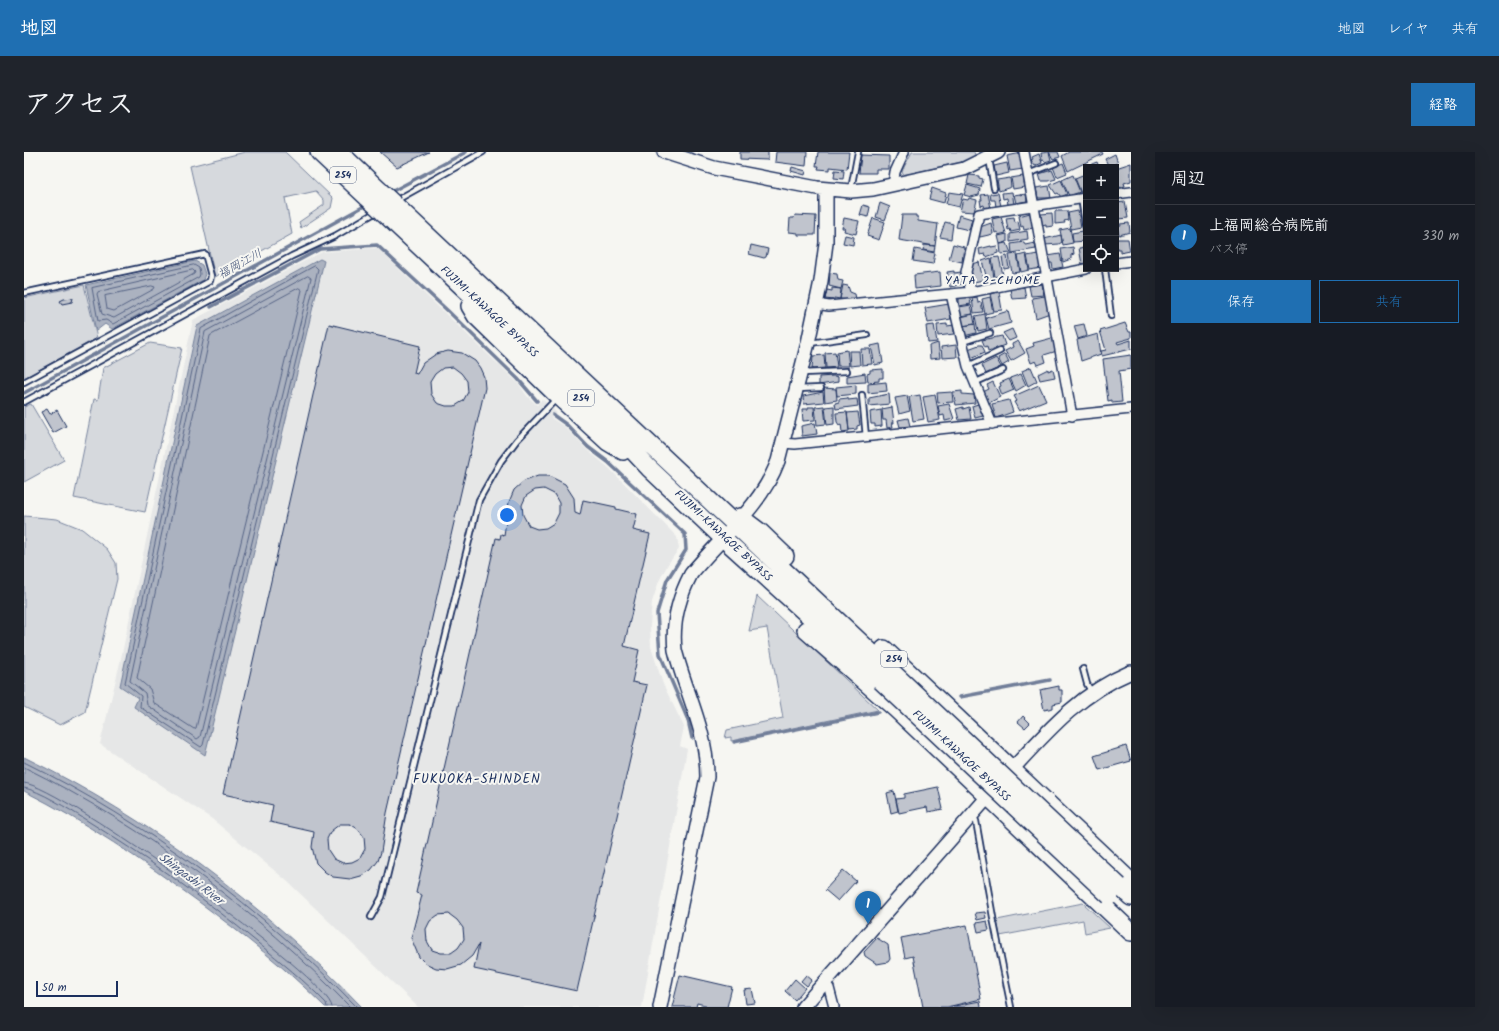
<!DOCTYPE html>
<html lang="ja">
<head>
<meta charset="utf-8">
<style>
  body { margin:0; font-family:Kalam,"Klee One",sans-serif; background:#20242c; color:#f1f3f6 }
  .controls { position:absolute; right:12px; top:12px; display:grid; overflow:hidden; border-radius:0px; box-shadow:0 4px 16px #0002 }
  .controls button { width:36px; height:36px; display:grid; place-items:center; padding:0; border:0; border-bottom:1px solid #363941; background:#171b24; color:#f1f3f6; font:20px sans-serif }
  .scale { position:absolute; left:12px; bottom:10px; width:82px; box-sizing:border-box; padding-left:4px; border:2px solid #1b2f5e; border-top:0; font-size:11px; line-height:14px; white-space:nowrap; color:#1b2f5e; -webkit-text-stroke:3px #f6f6f2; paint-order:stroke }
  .you { position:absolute; left:483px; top:363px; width:14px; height:14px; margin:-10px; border:3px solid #fff; border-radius:50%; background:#1a73e8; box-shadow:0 0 0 6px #1a73e833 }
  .badge { display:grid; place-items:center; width:26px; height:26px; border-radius:50%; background:#1f6fb2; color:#fff; font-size:13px; font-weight:700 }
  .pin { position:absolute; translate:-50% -33px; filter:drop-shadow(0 1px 2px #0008) }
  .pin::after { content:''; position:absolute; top:21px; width:14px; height:12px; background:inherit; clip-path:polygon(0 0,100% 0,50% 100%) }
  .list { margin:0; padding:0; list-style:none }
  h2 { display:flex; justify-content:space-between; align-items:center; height:52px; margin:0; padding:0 16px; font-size:17px }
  h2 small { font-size:13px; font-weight:400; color:#9ea1a6 }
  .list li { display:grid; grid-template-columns:26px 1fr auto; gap:12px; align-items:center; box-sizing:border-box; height:64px; padding:0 16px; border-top:1px solid #363941 }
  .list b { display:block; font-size:15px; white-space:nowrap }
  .list p { margin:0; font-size:13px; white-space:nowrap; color:#9ea1a6 }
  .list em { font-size:13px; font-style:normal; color:#9ea1a6 }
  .actions { display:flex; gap:8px; padding:12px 16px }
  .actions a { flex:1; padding:9px 0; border:1px solid #1f6fb2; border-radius:0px; text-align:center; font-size:14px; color:#1f6fb2 }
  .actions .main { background:#1f6fb2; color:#fff }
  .icon { flex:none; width:22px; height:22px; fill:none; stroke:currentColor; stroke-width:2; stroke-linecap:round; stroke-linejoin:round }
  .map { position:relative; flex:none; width:1107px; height:855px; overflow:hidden; border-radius:0px }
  header { display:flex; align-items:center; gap:24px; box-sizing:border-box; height:56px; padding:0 20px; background:#1f6fb2; color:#fff }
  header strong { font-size:19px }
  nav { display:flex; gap:22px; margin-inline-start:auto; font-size:14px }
  .intro { display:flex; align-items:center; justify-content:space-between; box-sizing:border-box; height:96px; padding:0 24px }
  h1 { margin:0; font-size:28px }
  .button { padding:10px 18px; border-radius:0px; background:#1f6fb2; color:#fff; font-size:14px; font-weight:700 }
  main { display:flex; gap:24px; padding:0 24px }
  aside { flex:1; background:#171b24; border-radius:0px; box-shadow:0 4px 16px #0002 }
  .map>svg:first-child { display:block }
  .built { fill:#e6e7e7 }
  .green { fill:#d6d9dd; stroke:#78849e }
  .water { fill:#abb2c0; stroke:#717e99 }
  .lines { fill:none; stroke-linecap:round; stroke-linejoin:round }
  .shore { stroke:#556385; stroke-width:1 }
  .stream { stroke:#717e99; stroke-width:3.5 }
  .building { fill:#c0c4cd; stroke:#1b2f5e; fill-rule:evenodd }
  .lane-casing { stroke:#1b2f5e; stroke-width:8 }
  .street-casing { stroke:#1b2f5e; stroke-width:12 }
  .secondary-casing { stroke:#1b2f5e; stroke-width:16 }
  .highway-casing { stroke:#1b2f5e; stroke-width:20 }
  .lane { stroke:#f6f6f2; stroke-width:4.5 }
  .street { stroke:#f6f6f2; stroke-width:9 }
  .secondary { stroke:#f6f6f2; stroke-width:13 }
  .highway { stroke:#f6f6f2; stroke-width:17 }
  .highway-bridge-casing { stroke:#1b2f5e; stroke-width:20; stroke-linecap:butt }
  .highway-bridge { stroke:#f6f6f2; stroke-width:17 }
  .labels { text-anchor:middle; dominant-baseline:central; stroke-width:4; stroke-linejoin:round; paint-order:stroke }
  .shield { fill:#f6f6f2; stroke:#5d6b8a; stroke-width:1 }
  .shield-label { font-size:10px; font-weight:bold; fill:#1b2f5e }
  .street-label { font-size:11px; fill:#1b2f5e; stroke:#f6f6f2 }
  .water-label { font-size:12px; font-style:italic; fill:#46567b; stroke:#f6f6f2 }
  .neighbourhood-label { font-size:12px; letter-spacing:1px; fill:#1b2f5e; stroke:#f6f6f2 }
  .quarter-label { font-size:13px; letter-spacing:1px; fill:#1b2f5e; stroke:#f6f6f2 }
</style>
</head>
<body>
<header>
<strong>地図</strong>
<nav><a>地図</a><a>レイヤ</a><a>共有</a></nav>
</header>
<div class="intro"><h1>アクセス</h1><a class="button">経路</a></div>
<main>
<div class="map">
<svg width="1107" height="855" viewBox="0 0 1107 855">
  <rect width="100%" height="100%" fill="#f6f6f2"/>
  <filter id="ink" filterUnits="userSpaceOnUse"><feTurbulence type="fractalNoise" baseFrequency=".025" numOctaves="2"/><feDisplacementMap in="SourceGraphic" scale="8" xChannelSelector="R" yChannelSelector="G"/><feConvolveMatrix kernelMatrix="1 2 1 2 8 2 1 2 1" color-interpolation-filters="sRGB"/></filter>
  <g filter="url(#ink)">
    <path class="built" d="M353 96 494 231 503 244 513 253 518 247 533 261 527 266 541 275 562 297 585 316 653 385 655 397 644 412 635 429 628 450 626 474 627 495 639 532 660 575 656 594 663 597 618 855H394L263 729 188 667 76 592 96 511 169 168 298 100Z"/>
    <path class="green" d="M221 0H261L309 46 307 56 277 76 275 70 300 53V48L292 39 261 46 268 82 191 125 166 14Z
      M888 0H950L951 3 946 8 880 23 878 19Z
      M60 133 73 186 0 226V146Z
      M126 191 158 196 121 360 50 346 70 247 74 248 79 216Z
      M7 252 40 308 0 330V255Z
      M0 364 33 367 58 377 83 397 92 411 93 427 61 560 36 573 0 555Z
      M733 444 854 558 707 589V585L701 586 703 578 759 566 743 476 725 479Z
      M1059 751 1086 776 1061 781 1059 768 976 784 973 768Z"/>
    <path class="water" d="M296 107 300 109 181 603 110 555 114 546 96 534 173 174Z
      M171 109 178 113 181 122 179 128 88 177 81 172 72 179 62 133Z
      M0 605C127 667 241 754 338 855H301C262 816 218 782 175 750 119 709 62 670 0 639Z"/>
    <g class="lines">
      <path class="shore" d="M170 113 175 116 176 122 175 125 89 172 82 168 74 169 68 136Z
        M291 114 294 117 179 593 177 595 116 555 117 544 101 531 177 177Z
        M169 118 171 120 170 122 90 166 78 162 73 142 74 140Z
        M284 124 287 126 176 585 173 587 123 553 121 541 106 529 181 180Z
        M128 134 131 135 130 137 90 159 83 157 81 144Z
        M275 136 278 138 172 576 170 577 130 551 126 537 113 526 186 184Z
        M0 610C124 671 237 756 333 855
        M0 615C121 675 232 758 326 855
        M0 631C36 633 307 827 308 855
        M0 636C15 638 46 658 59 666 120 704 179 745 234 791 257 810 281 829 302 851L303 855"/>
      <path class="stream" d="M365 41 442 0
        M187 155 296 97 353 93 424 159 494 227 513 249
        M0 241 344 52
        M529 263 543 273 564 295 584 310 661 382 662 398 643 428 633 461 636 502 664 568 668 586
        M936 545 1026 528
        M710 590 854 560"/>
    </g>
    <path class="building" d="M356 0H405L373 15Z
      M716 0H744V8L716 7Z
      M752 0H783L782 14 751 10Z
      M794 0H825L823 17 806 15V18L794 17 795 14H792Z
      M1025 0 1027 8 1021 10 1020 8 1018 9 1017 1Z
      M1025 0H1034L1036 5 1029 7Z
      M1045 0H1078L1079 2 1044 19 1038 4Z
      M997 1 999 17 986 19 983 4Z
      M1015 2 1018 11 1011 14 1007 8 1009 7 1008 5Z
      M1091 2 1094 11 1085 15 1081 7Z
      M837 3 865 4V17H852V21H835Z
      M1073 10 1075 15H1062V20L1060 15Z
      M983 11 985 21 972 24 970 14Z
      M1039 11 1043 21 1033 25 1029 15Z
      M1107 11V29L1100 31 1101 34 1094 36 1092 30V16Z
      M768 15 782 19 781 23 767 19Z
      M811 18 820 19 819 27 810 26Z
      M1028 18 1032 27 1025 29H1017L1015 22Z
      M1061 22 1062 41 1061 40 1057 41 1051 26Z
      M945 23 955 24V26L959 27 957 35 943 32Z
      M1049 23 1056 40 1045 44 1038 28Z
      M999 24 1001 35 989 37 987 26Z
      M986 26 987 35 975 39 973 28Z
      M1037 28 1043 42 1037 45 1034 41 1032 42 1026 33Z
      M943 33 956 37 955 43 947 45 940 43Z
      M1025 34 1027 46H1014L1012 36Z
      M908 36 922 41 920 51 905 47Z
      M925 40 939 42 935 55 922 52Z
      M988 40 990 52 984 53 983 46 979 47 978 41Z
      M974 41 977 54 972 55 971 48H967L966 42Z
      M964 42 967 56 961 58 960 53 957 54 956 48H958L957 43Z
      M996 42V43L1002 42 1003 49 992 51 990 43Z
      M945 46 953 48 950 60 936 59 939 47 944 48Z
      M1101 50 1104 66 1095 67 1092 51Z
      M856 51 866 55 861 68 852 65Z
      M839 53 846 55 844 65 836 63Z
      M1031 59H1043L1044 68 1040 69 1041 71 1031 72Z
      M1054 59 1057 75 1047 77 1044 61Z
      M1006 61 1009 76 1000 78 999 74 997 75 995 64Z
      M1028 61 1029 74 1022 75V72L1018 73 1017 62Z
      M771 63 792 64 791 83H774V81L765 80 766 66H770Z
      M878 63H892V65H894V69L914 72 911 94 875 88Z
      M935 63 948 67 945 78 932 75Z
      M977 65 982 81 974 83 973 80 971 81 968 67Z
      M990 65 991 70 994 69 996 78 987 80 986 77 984 78 982 66Z
      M820 66 835 69 832 82 820 79 821 76H818Z
      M849 66 861 70 855 88 843 84Z
      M921 70 929 72 927 87 916 85Z
      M967 71 969 82 956 85 954 79 956 75Z
      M1105 71 1106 80 1095 83 1093 75 1097 74 1096 72Z
      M1046 76 1049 91 1039 93 1036 78Z
      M1003 79 1004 87 986 90V82Z
      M1059 79 1060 84H1062V89L1049 90 1048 81Z
      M983 82V90L976 92 974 84Z
      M821 83 830 85 829 93 819 91Z
      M1037 83 1038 90 1035 92 1021 93 1020 87Z
      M1092 87H1104L1106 99 1096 101V97H1093Z
      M1000 90 1001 93 1011 91 1012 97 988 101 987 92Z
      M983 91 987 101 977 102 976 92Z
      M929 92 940 95 938 110 925 107Z
      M727 93 744 97 742 105 740 106 725 102Z
      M900 93 911 94 910 100 899 98Z
      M967 94V95L973 94 974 101 962 105 961 102 956 103 955 97Z
      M1049 95 1050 102 1047 103V107L1039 110 1037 97Z
      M1062 95V111L1058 112 1055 96Z
      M891 97 911 101 909 112 889 109Z
      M993 102 996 120 988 121 985 103Z
      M1002 102 1005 118 997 120 994 104Z
      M1014 102 1017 116 1006 118 1003 104Z
      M1036 102 1039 115 1029 117 1028 111H1025L1024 104Z
      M983 104 985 116 980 117 978 105Z
      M975 105 979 123 971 125 968 106Z
      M967 106 970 126 963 127 958 109Z
      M955 110 959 128 950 130 949 126H948L946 113Z
      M930 119V121L937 120 939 129H937L938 132 926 135 923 120Z
      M916 120 917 134 891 137 890 123Z
      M806 121 813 122 814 128 819 129 817 137 805 134Z
      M1018 132 1020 143 1007 144 1005 134Z
      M819 133 824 134 826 140 831 142 832 147 825 146V148L816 147Z
      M1000 135 1002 146 988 147 986 137Z
      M808 136 817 137 816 147 810 146V148L801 147 803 138 808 139Z
      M975 140 978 158 970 159 966 142Z
      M945 143 947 152 935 154V145Z
      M1021 144 1023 145 1026 161 1012 166 1008 146Z
      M953 145 954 151 957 150 959 160 950 161 948 146Z
      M966 145 969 160 961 162 958 147Z
      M49 146 48 150 38 152 36 149 40 147Z
      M925 152 927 167 904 171 901 156Z
      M947 153 949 162 937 164 935 155Z
      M984 159 987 171 965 177 962 166Z
      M949 162 951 172 938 174 937 165Z
      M961 162 963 177 954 179 951 164Z
      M1101 171 1105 180H1107V186L1093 190 1094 192 1107 188V197L1078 204 1077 199 1082 198 1076 179Z
      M305 172 396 194 390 221 393 222 399 211 412 202 424 199 438 201 451 209 456 216 460 225 461 236 363 661 357 700 354 709 347 718 337 724 326 727 309 725 301 720 292 711 288 695 290 680 246 670 249 653 199 642ZM429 215 437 221 443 229 444 240 439 249 431 254H422L413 251 407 242 406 230 411 222 419 216ZM316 672H326L334 677 340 685 341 697 336 706 328 710 319 711 310 707 304 698 303 687 307 679Z
      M923 172V174L930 173V182L914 184 913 173Z
      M951 172 952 181 940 184 939 174Z
      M1060 172 1063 184 1054 187 1050 174Z
      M910 173 913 190 904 191 902 174Z
      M988 177 992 186 985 189 979 181Z
      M1074 182 1077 202 1057 209 1053 188Z
      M978 184 981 193 964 199 963 194 961 195 958 188Z
      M1028 186 1033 199 1020 203 1022 210 1014 213 1012 209 1007 211 1002 197 1010 194 1009 191Z
      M994 189 1001 201 987 209 981 199 989 195 988 192Z
      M914 191 916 206 906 207 905 194Z
      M856 192 859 211 851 213 847 194Z
      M932 193 933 205 918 206 917 195Z
      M955 193H958L961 200 947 206 944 197Z
      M837 197H846L848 212 838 213Z
      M823 198 825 214H814L813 200Z
      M825 199H835L836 213 826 214Z
      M811 200 813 215 802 216 801 201Z
      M981 202 985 210 978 214 974 206Z
      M800 203 801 216 788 217 789 204Z
      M1107 203V217L1095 219 1098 250 1088 251V248L1084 249 1079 207Z
      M972 206 977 215 962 222 958 213Z
      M1007 215 1013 229 1004 234 998 219Z
      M859 217V226H855V229L844 230 843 222 846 221V218Z
      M1024 217V219L1029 217 1031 225 1016 228 1014 222Z
      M841 221 842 230 823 231V224Z
      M997 222 1002 233 992 239 986 226Z
      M810 224 814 225V230L795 233V225Z
      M985 227 990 238 978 243 975 235 977 234 976 231Z
      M862 230 863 239 844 241V232Z
      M969 230 976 245 965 251 959 240 965 237 963 233Z
      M832 233V242L813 244 812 235Z
      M1015 233 1022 248 995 259 990 250 993 249 990 244Z
      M800 236 812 237 813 248 801 250Z
      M938 239V242L950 243 951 251 932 253 929 240Z
      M799 240 800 250 780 252 779 244Z
      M928 240 929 250 914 251 913 241Z
      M865 242 866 252 845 254V246Z
      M896 243 900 267 889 269 885 245Z
      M911 243 916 268 904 270 899 245Z
      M883 244 886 259 875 262 871 246Z
      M824 246V248L833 247 834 254 812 257 811 251 815 250V247Z
      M985 248 989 260 972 266 968 252Z
      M925 252 930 267 921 269 920 263 916 264 914 254Z
      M954 252 959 264 951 266 948 254Z
      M800 254 802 272 793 273 791 255Z
      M810 254V272L803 273 801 255Z
      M784 255H790L791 268 779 269 778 257H784Z
      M868 255 870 271H868L869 275 863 276 862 268H859L858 257Z
      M939 255V257L945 255 947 267 935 268 932 257Z
      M23 257 26 262 33 258 42 274 29 281 17 260Z
      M857 258 858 274 851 275V272H847L846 260Z
      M823 260 825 279 818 280 817 272 815 273 813 270 812 261Z
      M834 260 836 273 833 274V277L825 278 823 261Z
      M884 266 886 274 876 275 874 268Z
      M791 271 793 282 778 284 777 274Z
      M514 324H525L541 332 550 346 551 361 556 363 559 348 592 355V357L613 362 609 378 626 382 600 494 615 498 608 530 623 533 553 839 450 817 455 792 448 804 437 813 423 817 412 816 401 811 395 805 387 786 398 743 392 741 472 386 476 387 477 382 480 383 485 350 490 338 500 329ZM520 337 530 342 535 351V361L530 371 522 376 513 377 505 374 499 363 498 353 502 344 511 338ZM425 762 433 768 439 776 440 787 434 796 427 801H417L408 798 403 789 402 777 406 769 414 763Z
      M1035 534V538H1038V550L1029 552V556L1020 558 1016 538Z
      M999 564 1006 571 1001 576 994 570Z
      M1102 594 1107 609 1075 618 1070 604Z
      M914 635 919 657 904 660 903 655 875 661 872 647 880 646V642Z
      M870 639 874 659 867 661 863 641Z
      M819 718 832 729 814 749 801 738Z
      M961 760 962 766 953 768 951 761Z
      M963 769 965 778 954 780 952 771Z
      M943 773 957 847 923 855H899L889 804 881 806 877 786Z
      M853 786 864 793 866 807 864 810 853 812 841 804 840 800Z
      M656 823 708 835 703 855H681V853L673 851 672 855H648Z
      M782 823 788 828 783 834 777 829Z
      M771 827 781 836 771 848 761 839Z
      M728 837 731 851 722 852 720 838Z
      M956 849 957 855H925Z"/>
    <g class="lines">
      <g class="lane-casing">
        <path id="lane" d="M965 6 970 36
          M1004 22 1032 11
          M827 37 834 0
          M1057 46 1062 77
          M371 49 459 0
          M1081 117 1087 164
          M0 141 181 102 187 124 186 129 0 230
          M938 190 966 181
          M786 191 843 183
          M944 214 976 199
          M779 221 823 219
          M950 231 979 218
          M773 237 797 236
          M838 243 842 285
          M0 250 268 104 311 84 354 59
          M1059 517 1063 532 1068 541
          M949 664 952 669 970 771 987 855
          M347 765 358 745 455 348 477 309 493 288 532 247"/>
      </g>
      <g class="street-casing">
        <path id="street" d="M1000 0 1048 264
          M869 33 871 20 880 0
          M1092 42 1107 40
          M1092 111 1107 109
          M947 140 942 120 955 62 1062 46
          M927 142 944 214 968 272
          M792 152 805 154 947 140 1062 117
          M759 291 771 292 1107 257
          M800 831 805 836 810 855"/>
      </g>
      <g class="secondary-casing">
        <path id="secondary" d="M640 0 690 16 793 36 827 39 849 37 940 17 974 0
          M982 624C1020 583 1054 542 1107 520
          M636 855 683 625C683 578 662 542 651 498 648 472 655 445 667 422 697 385 737 355 754 309L784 191 797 129 802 91V37
          M779 855 969 639"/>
      </g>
      <g class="highway-casing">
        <path id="highway" d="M295 0 344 46
          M315 0 356 39
          M371 53 866 518
          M359 60 579 267 625 316 699 386 856 528
          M446 154 452 164 534 244 584 290 599 299
          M716 365 736 380 761 404
          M782 478 872 557 1107 780
          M860 497 1107 730
          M1095 734 1107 745"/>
      </g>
      <use href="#lane" class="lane"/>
      <use href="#street" class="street"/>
      <use href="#secondary" class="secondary"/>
      <use href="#highway" class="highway"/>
      <g class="highway-bridge-casing">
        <path id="highway-bridge" d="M356 39 371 53
          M344 46 359 60
          M866 518 1095 734
          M856 528 1086 744"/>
      </g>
      <use href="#highway-bridge" class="highway-bridge"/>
    </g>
  </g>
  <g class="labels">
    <g class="shield">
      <rect x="306" y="15" width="26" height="16" rx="3"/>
      <rect x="544" y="238" width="26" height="16" rx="3"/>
      <rect x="857" y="499" width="26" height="16" rx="3"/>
    </g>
    <g class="shield-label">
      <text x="319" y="23">254</text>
      <text x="557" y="246">254</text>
      <text x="870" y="507">254</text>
    </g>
    <g class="street-label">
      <text transform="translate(465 160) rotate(43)">FUJIMI-KAWAGOE BYPASS</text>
      <text transform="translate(699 384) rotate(43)">FUJIMI-KAWAGOE BYPASS</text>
      <text transform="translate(937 604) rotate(43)">FUJIMI-KAWAGOE BYPASS</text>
    </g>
    <g class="water-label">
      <text transform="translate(216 112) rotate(-29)">福岡江川</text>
      <text transform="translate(167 727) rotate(37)">Shingashi River</text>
    </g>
    <g class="neighbourhood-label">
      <text x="969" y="128">YATA 2-CHOME</text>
    </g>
    <g class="quarter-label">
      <text x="453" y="627">FUKUOKA-SHINDEN</text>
    </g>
  </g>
</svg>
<div class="controls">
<button>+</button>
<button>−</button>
<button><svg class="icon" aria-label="locate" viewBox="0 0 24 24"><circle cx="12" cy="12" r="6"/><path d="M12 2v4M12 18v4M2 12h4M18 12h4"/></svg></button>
</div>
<div class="scale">50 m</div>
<div class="you"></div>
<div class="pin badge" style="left:844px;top:772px">1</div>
</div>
<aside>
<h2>周辺<small></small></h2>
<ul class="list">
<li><span class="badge">1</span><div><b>上福岡総合病院前</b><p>バス停</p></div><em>330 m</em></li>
</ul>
<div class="actions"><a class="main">保存</a><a>共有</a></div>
</aside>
</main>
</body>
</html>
